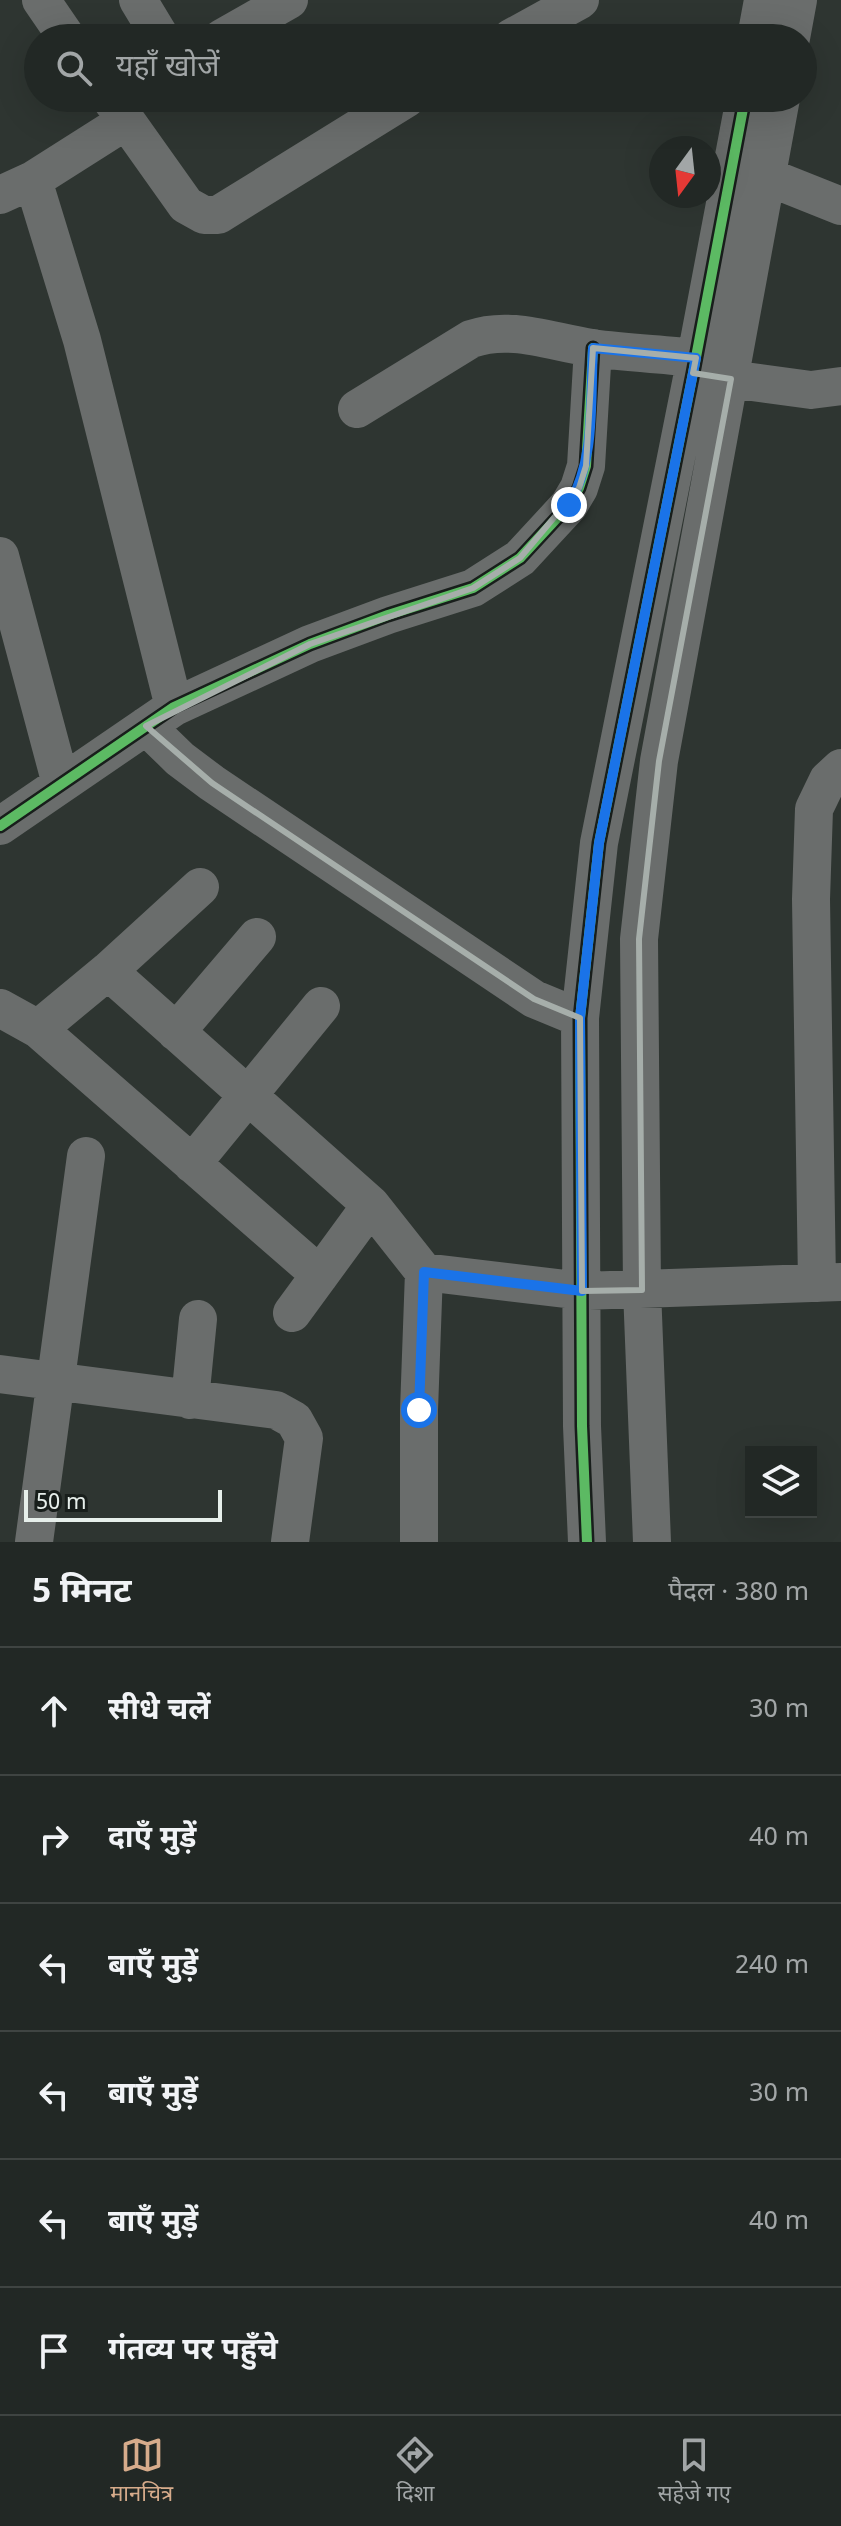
<!DOCTYPE html>
<html lang="hi">
<head>
<meta charset="utf-8">
<style>
  body { margin:0; font-family:Georgia,"Noto Sans Devanagari",serif; background:#2e3432; color:#f1f3f6 }
  .controls { position:absolute; right:24px; bottom:24px; display:grid; overflow:hidden; border-radius:0px; box-shadow:0 8px 32px #0002 }
  .controls button { width:72px; height:72px; display:grid; place-items:center; padding:0; border:0; border-bottom:2px solid #3f4442; background:#222825; color:#f1f3f6; font:40px sans-serif }
  .compass { position:absolute; left:649px; top:136px; width:72px; height:72px; border-radius:50%; background:#222825; box-shadow:0 8px 32px #0002; rotate:195deg }
  .scale { position:absolute; left:24px; bottom:20px; width:198px; box-sizing:border-box; padding-left:8px; border:4px solid #e7efeb; border-top:0; font-size:22px; line-height:28px; white-space:nowrap; color:#e7efeb; -webkit-text-stroke:6px #181e1b; paint-order:stroke }
  .stop { position:absolute; width:24px; height:24px; margin:-18px; border:6px solid #1a73e8; border-radius:50%; background:#fff }
  .stop.end { background:#1a73e8; border-color:#fff; box-shadow:0 2px 8px #0008 }
  .list { margin:0; padding:0; list-style:none }
  h2 { display:flex; justify-content:space-between; align-items:center; height:104px; margin:0; padding:0 32px; font-size:34px }
  h2 small { font-size:26px; font-weight:400; color:#a2a6a7 }
  .list li { display:grid; grid-template-columns:52px 1fr auto; gap:24px; align-items:center; box-sizing:border-box; height:128px; padding:0 32px; border-top:2px solid #3f4442 }
  .list b { display:block; font-size:30px; white-space:nowrap }
  .list em { font-size:26px; font-style:normal; color:#a2a6a7 }
  .icon { flex:none; width:44px; height:44px; fill:none; stroke:currentColor; stroke-width:2; stroke-linecap:round; stroke-linejoin:round }
  .map { position:relative; flex:none; width:841px; height:1542px; overflow:hidden }
  .search { position:absolute; background:#222825; box-shadow:0 8px 32px #0002; left:24px; right:24px; top:24px; height:88px; display:flex; align-items:center; gap:20px; box-sizing:border-box; padding:0 28px; border-radius:44px; color:#a2a6a7; font-size:30px }
  .sheet { height:872px; background:#222825 }
  nav { display:flex; justify-content:space-around; align-items:center; box-sizing:border-box; height:112px; border-top:2px solid #3f4442; background:#222825; font-size:22px; color:#a2a6a7 }
  nav a { display:grid; justify-items:center; gap:4px }
  nav .on { color:#d6ab8b }
  .map>svg:first-child { display:block }
  .lines { fill:none; stroke-linecap:round; stroke-linejoin:round }
  .minor { stroke:#6a6d6c; stroke-width:38 }
  .cycleway-casing { stroke:#181e1b; stroke-width:15 }
  .cycleway { stroke:#5cba63; stroke-width:10 }
  .route { stroke:#1a73e8; stroke-width:10 }
  .marked { fill:none; stroke:#a6aeaa; stroke-width:6; stroke-linejoin:round }
</style>
</head>
<body>
<div class="map">
<svg width="841" height="1542" viewBox="0 0 841 1542">
  <rect width="100%" height="100%" fill="#2e3531"/>
  <g class="lines">
    <path class="minor" d="M41 0 67 38
      M138 0 161 38
      M222 38 289 0
      M511 38 580 0
      M756 38 763 0
      M791 38 798 0
      M110 98 186 205 204 215H218L407 98
      M768 177 841 206
      M33 180 82 340 174 707
      M0 195 33 180 126 121
      M708 376 811 390 841 386
      M357 409 471 339C511 325 551 342 592 348 626 353 662 354 696 358
      M0 556 61 784
      M146 726 180 759 212 783 534 999 580 1018
      M0 826 174 707 310 644 388 615 473 588 520 558 569 505 579 488 586 466 593 348
      M108 971 371 1205 424 1272 419 1410V1542
      M0 1008 38 1029 320 1275
      M38 1029 108 971 200 887
      M176 1032 257 937
      M192 1164 321 1006
      M424 1272 582 1291 841 1282
      M817 1283 811 899 814 809 828 780 841 768
      M292 1313 371 1205
      M0 1374 276 1410 294 1420 304 1438 290 1542
      M190 1400 198 1319
      M34 1542 86 1156
      M587 1542 582 1426 580 1018 599 843 693 373 745 98
      M652 1542 642 1290 639 939 659 761 781 98"/>
    <g class="cycleway-casing">
      <path id="cycleway" d="M0 826 174 707 310 644 388 615 473 588 520 558 569 505 579 488 586 466 593 348
        M587 1542 582 1426 580 1018 599 843 693 373 745 98"/>
    </g>
    <use href="#cycleway" class="cycleway"/>
  </g>
  <g class="lines">
    <path class="route" d="M419 1410 424 1272 582 1291 580 1018 599 843 696 358 593 348C590 400 596 459 569 505"/>
  </g>
  <path class="marked" d="M593 348 696 358 693 373 731 379 659 761 639 939 642 1290 582 1291 580 1018 534 999 212 783 146 726 310 644 473 588 520 558 579 488 586 466Z"/>
</svg>
<div class="controls">
<button><svg class="icon" aria-label="layers" viewBox="0 0 24 24"><path d="M12 4l9 5-9 5-9-5zM3 14l9 5 9-5"/></svg></button>
</div>
<svg class="compass" viewBox="-18 -18 36 36"><path d="M0-13l5 13h-10z" fill="#e53935"/><path d="M0 13l5-13h-10z" fill="#a2a6a7"/></svg>
<div class="scale">50 m</div>
<div class="stop" style="left:419px;top:1410px"></div>
<div class="stop end" style="left:569px;top:505px"></div>
<div class="search"><svg class="icon" aria-label="search" viewBox="0 0 24 24"><circle cx="10" cy="10" r="6"/><path d="M15 15l6 6"/></svg>यहाँ खोजें</div>
</div>
<section class="sheet">
<h2>5 मिनट<small>पैदल · 380 m</small></h2>
<ul class="list">
<li><svg class="icon" aria-label="ahead" viewBox="0 0 24 24"><path d="M12 20V5M6 11l6-6 6 6"/></svg><div><b>सीधे चलें</b></div><em>30 m</em></li>
<li><svg class="icon" aria-label="right" viewBox="0 0 24 24"><path d="M7 20v-9h11M14 6l5 5-5 5"/></svg><div><b>दाएँ मुड़ें</b></div><em>40 m</em></li>
<li><svg class="icon" aria-label="left" viewBox="0 0 24 24"><path d="M17 20v-9H6M10 6l-5 5 5 5"/></svg><div><b>बाएँ मुड़ें</b></div><em>240 m</em></li>
<li><svg class="icon" aria-label="left" viewBox="0 0 24 24"><path d="M17 20v-9H6M10 6l-5 5 5 5"/></svg><div><b>बाएँ मुड़ें</b></div><em>30 m</em></li>
<li><svg class="icon" aria-label="left" viewBox="0 0 24 24"><path d="M17 20v-9H6M10 6l-5 5 5 5"/></svg><div><b>बाएँ मुड़ें</b></div><em>40 m</em></li>
<li><svg class="icon" aria-label="arrive" viewBox="0 0 24 24"><path d="M6 21V4h12l-3 4 3 4H6"/></svg><div><b>गंतव्य पर पहुँचे</b></div></li>
</ul>
</section>
<nav>
<a class="on"><svg class="icon" aria-label="map" viewBox="0 0 24 24"><path d="M3 6l6-2 6 2 6-2v14l-6 2-6-2-6 2zM9 4v14M15 6v14"/></svg>मानचित्र</a>
<a><svg class="icon" aria-label="directions" viewBox="0 0 24 24"><path d="M12 3l9 9-9 9-9-9zM9 14v-3h6M13 9l2 2-2 2"/></svg>दिशा</a>
<a><svg class="icon" aria-label="saved" viewBox="0 0 24 24"><path d="M7 4h10v16l-5-4-5 4z"/></svg>सहेजे गए</a>
</nav>
</body>
</html>
